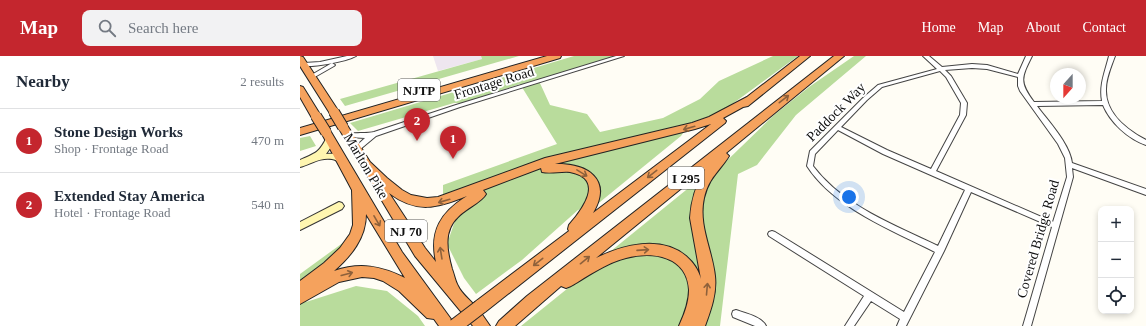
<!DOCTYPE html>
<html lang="en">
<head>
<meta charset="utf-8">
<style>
  body { margin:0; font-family:"Times New Roman",serif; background:#f2f2f3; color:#1f2937 }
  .controls { position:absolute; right:12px; bottom:12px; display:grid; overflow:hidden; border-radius:8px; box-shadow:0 2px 6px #0003 }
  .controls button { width:36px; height:36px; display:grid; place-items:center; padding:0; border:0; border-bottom:1px solid #e0e1e3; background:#fff; color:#1f2937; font:20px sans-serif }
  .compass { position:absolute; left:750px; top:12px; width:36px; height:36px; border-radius:50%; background:#fff; box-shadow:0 2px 6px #0003; rotate:201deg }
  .you { position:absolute; left:549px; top:141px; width:14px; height:14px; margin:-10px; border:3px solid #fff; border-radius:50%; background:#1a73e8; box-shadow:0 0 0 6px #1a73e833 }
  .badge { display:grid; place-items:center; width:26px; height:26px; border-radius:50%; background:#c4262e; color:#fff; font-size:13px; font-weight:700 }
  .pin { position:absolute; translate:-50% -33px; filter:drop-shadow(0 1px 2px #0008) }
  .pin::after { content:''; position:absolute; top:21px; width:14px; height:12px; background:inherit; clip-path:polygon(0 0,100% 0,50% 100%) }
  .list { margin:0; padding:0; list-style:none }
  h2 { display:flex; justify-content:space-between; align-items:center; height:52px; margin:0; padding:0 16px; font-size:17px }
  h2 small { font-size:13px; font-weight:400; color:#747a83 }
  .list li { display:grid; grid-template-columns:26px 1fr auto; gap:12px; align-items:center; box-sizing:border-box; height:64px; padding:0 16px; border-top:1px solid #e0e1e3 }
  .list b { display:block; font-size:15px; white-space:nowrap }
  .list p { margin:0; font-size:13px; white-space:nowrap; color:#747a83 }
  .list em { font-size:13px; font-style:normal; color:#747a83 }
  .icon { flex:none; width:22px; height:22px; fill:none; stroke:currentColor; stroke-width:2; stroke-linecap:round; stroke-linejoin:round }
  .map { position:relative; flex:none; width:846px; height:270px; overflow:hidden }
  header { display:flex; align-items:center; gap:24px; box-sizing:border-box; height:56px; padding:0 20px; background:#c4262e; color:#fff }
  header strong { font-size:19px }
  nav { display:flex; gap:22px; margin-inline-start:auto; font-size:14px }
  .search { width:280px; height:36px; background:#f2f2f3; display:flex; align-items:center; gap:10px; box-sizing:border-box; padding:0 14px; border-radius:8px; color:#747a83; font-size:15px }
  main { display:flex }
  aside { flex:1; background:#fff }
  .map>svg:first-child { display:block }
  .industrial { fill:#eee6ef }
  .forest { fill:#b9dc9c }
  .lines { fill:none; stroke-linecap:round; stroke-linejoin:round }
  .street-casing { stroke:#444; stroke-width:2 }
  .secondary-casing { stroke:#333; stroke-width:2 }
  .highway-casing { stroke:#222; stroke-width:2 }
  .street { fill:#fff; fill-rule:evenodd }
  .secondary { fill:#fff6b0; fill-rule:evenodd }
  .highway { fill:#f5a25d; fill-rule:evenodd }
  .highway-bridge-far1-casing { stroke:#222; stroke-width:12; stroke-linecap:butt }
  .highway-bridge-casing { stroke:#222; stroke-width:16; stroke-linecap:butt }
  .highway-bridge-far1 { stroke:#f5a25d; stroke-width:10 }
  .highway-bridge { stroke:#f5a25d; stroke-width:14 }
  .oneway { stroke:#8e613b }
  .labels { text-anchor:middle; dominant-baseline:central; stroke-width:4; stroke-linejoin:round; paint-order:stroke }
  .shield { fill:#fff; stroke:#585858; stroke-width:1 }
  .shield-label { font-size:13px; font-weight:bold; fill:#111 }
  .street-label { font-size:14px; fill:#111; stroke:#fff }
</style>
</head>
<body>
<header>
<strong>Map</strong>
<div class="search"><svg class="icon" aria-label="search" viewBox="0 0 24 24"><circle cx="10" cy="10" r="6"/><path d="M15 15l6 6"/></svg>Search here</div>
<nav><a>Home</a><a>Map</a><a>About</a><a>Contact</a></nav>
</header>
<main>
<aside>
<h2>Nearby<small>2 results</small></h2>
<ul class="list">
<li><span class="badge">1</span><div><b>Stone Design Works</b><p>Shop · Frontage Road</p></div><em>470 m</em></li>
<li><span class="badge">2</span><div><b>Extended Stay America</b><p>Hotel · Frontage Road</p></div><em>540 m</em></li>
</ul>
</aside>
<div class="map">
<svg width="846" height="270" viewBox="0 0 846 270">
  <rect width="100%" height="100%" fill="#fffdf5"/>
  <path class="industrial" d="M133 0H181L182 3 138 15Z"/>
  <path class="forest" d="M181 0H219L45 50 40 43 182 3Z
    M274 0H316L239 25 250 49 287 58 300 76 363 62 400 43 419 25 473 0H498L420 57 390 67 381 80 300 146 278 154 222 204 176 238 164 222 147 188 156 162 184 124 143 141V129L257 88 220 28 164 47H154L58 75 50 67Z
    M554 0H566L496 59 457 109 438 118 420 270H221L288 216 311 195 391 130 411 120 474 59 509 31Z
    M10 80 16 90 0 95V82Z
    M44 186 6 246 56 230 87 235 118 260 125 270H0V218Z"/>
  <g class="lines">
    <g class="street-casing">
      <path id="street" d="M47 0H56C48 5 9 13 1 9L4 7 20 6Z
        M316 0H324L160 51 76 80 58 95H56L53 93 65 82 48 81 45 79C49 76 66 78 74 76L156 49Z
        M623 0H629L642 11 672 8 687 9 718 18 726 0H732C721 22 719 26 734 46L802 45C799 29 805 16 809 0H815C811 11 806 22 806 33 805 57 827 74 846 84V89C828 83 810 66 803 49L737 50C748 65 770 88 772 107L846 133V139L772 112 773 121 731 270H723L752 171 671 136 644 195 606 270H597L600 263 571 245 554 270H545L564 240 469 180 468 178 469 176 472 175 475 176 604 256 635 196C592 174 534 152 507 110L510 95 563 42 578 29 637 13ZM672 12 687 13 718 21V30L720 35 758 88 765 102 767 121 753 166 636 115 666 59 667 47 651 20 645 14ZM640 15 646 21 661 47 660 59 631 113 587 94 541 71 567 44 582 31ZM538 74 583 98 665 134 638 190C595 169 543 150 513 110L515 98Z
        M32 7 35 9 34 10 13 22H9L8 21Z
        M436 254C445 257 462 261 466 270H455L433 261 432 258 433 255Z"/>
    </g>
    <g class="secondary-casing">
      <path id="secondary" d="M30 80 34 83 33 88 26 98C33 97 41 98 46 104L45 106C39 107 37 104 32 103 20 101 11 108 0 111V104C16 97 19 97 27 81Z
        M39 146 42 147 44 150 42 153 0 174V166Z"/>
    </g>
    <g class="highway-casing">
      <path id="highway" d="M0 0 3 1 39 56 38 58H30L29 56 0 10Z
        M247 0H261L260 2 0 79V72Z
        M500 0H510L448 50 443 51 423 62 426 65 425 67 185 256 181 257 190 270H173L115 200 38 71 43 68 47 69 70 106 87 122 102 134 111 139 127 142 138 141 245 102 392 67 409 61 447 41ZM411 68 293 157C313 123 287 107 255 108L395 73ZM241 112 242 116C251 118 261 115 270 116 306 123 282 154 269 169L268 173 269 175 175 246 174 249C169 243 161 237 158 230 155 225 154 218 152 213 147 195 143 175 158 161 165 153 182 146 186 138L183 134ZM89 137C117 158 137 152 167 140 141 156 129 175 136 206L125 192Z
        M534 0H544L426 97 429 100C419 116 409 121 404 142 398 169 412 193 415 220 417 237 411 254 405 270H379C384 259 389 247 389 234 387 200 353 195 326 202 306 207 288 220 271 230L266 232 261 230 215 270H196L199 265 227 240ZM405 113C396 129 391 144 390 162L401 223C399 215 393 206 386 200 360 179 323 189 296 202Z
        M0 30 3 31 21 60 20 62 16 63 12 62 0 41Z
        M26 73 30 74 31 76 102 196 156 270H139L134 263 127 262 99 235 83 225 74 222 62 221 39 226 0 248V225L24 207 40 192 50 178 53 169 52 134 21 76 22 74ZM66 158 105 222C81 210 60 206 34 215 51 200 66 182 66 158Z"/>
    </g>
    <use href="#street" class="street"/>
    <use href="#secondary" class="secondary"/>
    <use href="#highway" class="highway"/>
    <g class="highway-bridge-far1-casing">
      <path id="highway-bridge-far1" d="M34 56 43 71
        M16 60 26 76"/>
    </g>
    <g class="highway-bridge-casing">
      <path id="highway-bridge" d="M155 270 180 251"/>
    </g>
    <use href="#highway-bridge-far1" class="highway-bridge-far1"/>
    <use href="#highway-bridge" class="highway-bridge"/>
  </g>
  <defs><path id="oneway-shaft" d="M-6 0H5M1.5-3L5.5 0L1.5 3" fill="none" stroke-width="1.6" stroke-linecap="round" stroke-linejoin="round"/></defs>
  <g class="oneway">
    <use href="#oneway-shaft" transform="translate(484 43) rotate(-38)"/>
    <use href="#oneway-shaft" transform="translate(389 72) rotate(164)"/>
    <use href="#oneway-shaft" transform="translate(282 117) rotate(31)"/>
    <use href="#oneway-shaft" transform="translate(352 118) rotate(142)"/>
    <use href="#oneway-shaft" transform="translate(144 145) rotate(164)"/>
    <use href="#oneway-shaft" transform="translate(77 165) rotate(60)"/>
    <use href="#oneway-shaft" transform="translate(343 194) rotate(-4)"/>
    <use href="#oneway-shaft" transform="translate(141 197) rotate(-99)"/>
    <use href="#oneway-shaft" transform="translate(285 204) rotate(-39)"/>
    <use href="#oneway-shaft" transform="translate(238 206) rotate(142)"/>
    <use href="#oneway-shaft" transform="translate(47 218) rotate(-15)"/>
    <use href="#oneway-shaft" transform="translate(407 233) rotate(-85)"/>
  </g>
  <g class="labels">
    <g class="shield">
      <rect x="98" y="23" width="42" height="22" rx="3"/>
      <rect x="368" y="111" width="36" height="22" rx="3"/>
      <rect x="85" y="164" width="42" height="22" rx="3"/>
    </g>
    <g class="shield-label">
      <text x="119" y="34">NJTP</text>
      <text x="386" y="122">I 295</text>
      <text x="106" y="175">NJ 70</text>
    </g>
    <g class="street-label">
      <text transform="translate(194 27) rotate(-17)">Frontage Road</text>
      <text transform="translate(536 56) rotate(-45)">Paddock Way</text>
      <text transform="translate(66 110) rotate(59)">Marlton Pike</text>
      <text transform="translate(738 183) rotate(-74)">Covered Bridge Road</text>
    </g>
  </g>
</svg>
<div class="controls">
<button>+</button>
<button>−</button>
<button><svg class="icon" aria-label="locate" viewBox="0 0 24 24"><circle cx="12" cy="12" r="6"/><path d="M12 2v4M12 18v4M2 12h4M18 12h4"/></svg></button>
</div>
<svg class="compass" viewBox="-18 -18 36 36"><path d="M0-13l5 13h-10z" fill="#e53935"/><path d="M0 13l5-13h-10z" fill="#747a83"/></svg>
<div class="you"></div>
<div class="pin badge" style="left:153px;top:103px">1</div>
<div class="pin badge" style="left:117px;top:85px">2</div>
</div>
</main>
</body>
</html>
